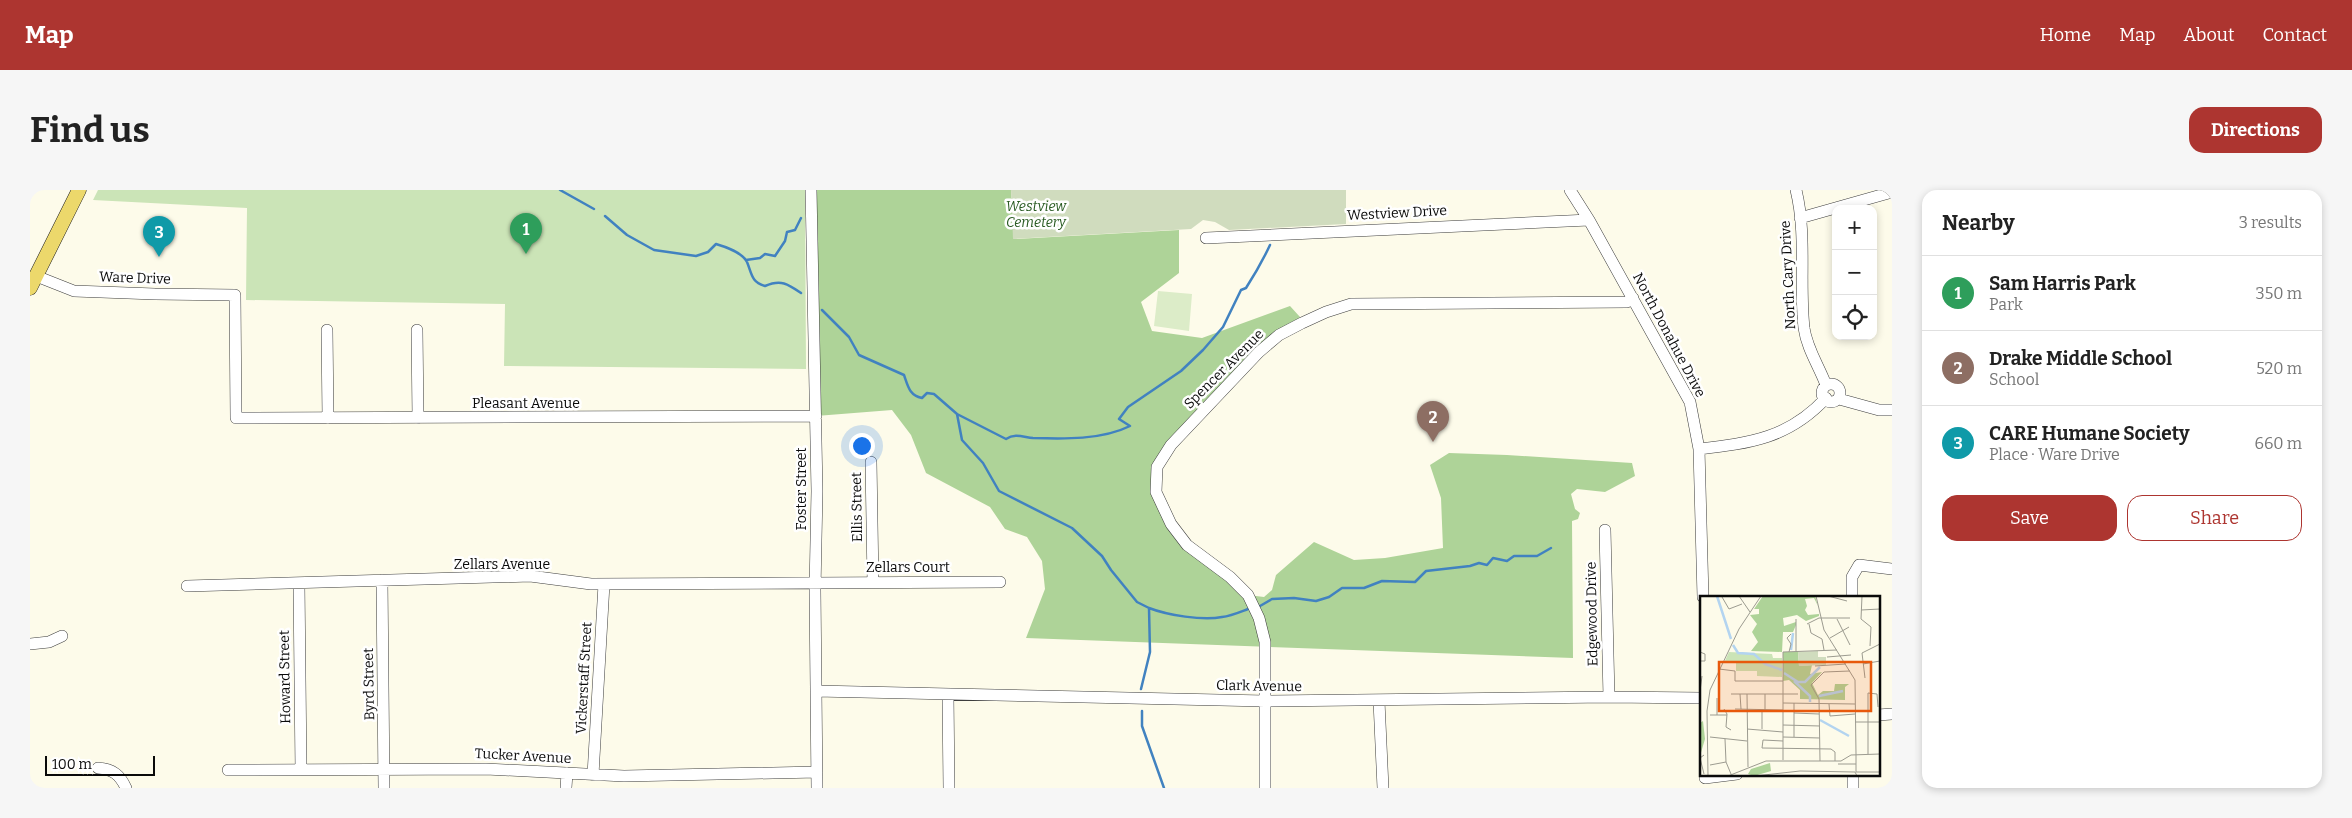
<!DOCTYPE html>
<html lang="en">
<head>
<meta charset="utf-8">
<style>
  body { margin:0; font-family:Bitter,serif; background:#f6f6f6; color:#222 }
  .controls { position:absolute; right:15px; top:15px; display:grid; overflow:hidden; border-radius:10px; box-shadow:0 2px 8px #0003 }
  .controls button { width:45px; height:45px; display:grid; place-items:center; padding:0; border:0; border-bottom:1px solid #e0e0e0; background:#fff; color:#222; font:25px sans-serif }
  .scale { position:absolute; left:15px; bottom:12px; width:110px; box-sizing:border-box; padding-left:5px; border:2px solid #0a0a0a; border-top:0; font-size:14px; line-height:18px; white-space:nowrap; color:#0a0a0a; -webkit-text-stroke:4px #fff; paint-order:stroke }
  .you { position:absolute; left:831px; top:255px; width:18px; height:18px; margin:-12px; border:4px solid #fff; border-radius:50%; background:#1a73e8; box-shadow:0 0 0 8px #1a73e833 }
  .badge { display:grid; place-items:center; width:32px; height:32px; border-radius:50%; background:#ad3530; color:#fff; font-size:16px; font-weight:700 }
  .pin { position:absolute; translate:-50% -41px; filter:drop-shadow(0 1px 2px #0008) }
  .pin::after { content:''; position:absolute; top:26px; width:18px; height:15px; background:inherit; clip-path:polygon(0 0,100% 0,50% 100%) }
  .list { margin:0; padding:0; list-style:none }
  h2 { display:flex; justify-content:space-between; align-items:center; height:65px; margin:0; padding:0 20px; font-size:21px }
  h2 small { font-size:16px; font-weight:400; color:#767676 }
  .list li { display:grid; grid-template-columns:32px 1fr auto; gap:15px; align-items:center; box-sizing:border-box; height:75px; padding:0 20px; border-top:1px solid #e0e0e0 }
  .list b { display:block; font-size:19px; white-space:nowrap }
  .list p { margin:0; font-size:16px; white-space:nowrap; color:#767676 }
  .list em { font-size:16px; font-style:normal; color:#767676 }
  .actions { display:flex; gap:10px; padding:15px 20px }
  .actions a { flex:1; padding:11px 0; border:1px solid #ad3530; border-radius:15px; text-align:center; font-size:18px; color:#ad3530 }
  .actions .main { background:#ad3530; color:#fff }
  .icon { flex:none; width:28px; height:28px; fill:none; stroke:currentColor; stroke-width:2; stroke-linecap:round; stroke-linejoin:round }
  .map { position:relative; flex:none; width:1862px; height:598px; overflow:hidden; border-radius:15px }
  header { display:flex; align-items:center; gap:30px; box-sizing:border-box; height:70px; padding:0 25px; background:#ad3530; color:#fff }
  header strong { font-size:24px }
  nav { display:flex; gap:28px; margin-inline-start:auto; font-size:18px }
  .intro { display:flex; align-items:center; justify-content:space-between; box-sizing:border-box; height:120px; padding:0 30px }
  h1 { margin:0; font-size:35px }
  .button { padding:12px 22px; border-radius:15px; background:#ad3530; color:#fff; font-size:18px; font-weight:700 }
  main { display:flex; gap:30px; padding:0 30px }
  aside { flex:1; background:#fff; border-radius:15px; box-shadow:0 2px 8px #0003 }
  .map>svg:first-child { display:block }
  .green { fill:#cbe4b7 }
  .forest { fill:#aed398 }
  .cemetery { fill:#d0dcbe }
  .pitch { fill:#dcecc8 }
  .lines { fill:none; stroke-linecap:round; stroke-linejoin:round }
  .stream { stroke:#4182c0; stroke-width:2.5 }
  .minor-casing { stroke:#3d3d3d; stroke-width:12 }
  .major-casing { stroke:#1b1b1b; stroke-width:15 }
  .minor { stroke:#fff; stroke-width:11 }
  .major { stroke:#ecd86b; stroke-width:14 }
  .labels { text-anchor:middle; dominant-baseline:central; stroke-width:5; stroke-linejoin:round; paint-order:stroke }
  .park-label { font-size:14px; font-style:italic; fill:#295b22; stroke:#fff }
  .street-label { font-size:14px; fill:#0a0a0a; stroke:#fff }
  .inset-river { fill:none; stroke:#b3d4f0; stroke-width:2.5 }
  .inset-road { fill:none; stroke:#9c9b90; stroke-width:1 }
  .view { fill:#e8590c; fill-opacity:0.15; stroke:#e8590c; stroke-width:2.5 }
  .inset-edge { fill:none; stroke:#0a0a0a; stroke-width:2.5 }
</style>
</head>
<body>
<header>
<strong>Map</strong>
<nav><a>Home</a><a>Map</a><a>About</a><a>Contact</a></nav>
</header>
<div class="intro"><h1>Find us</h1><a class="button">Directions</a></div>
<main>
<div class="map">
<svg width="1862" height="598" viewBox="0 0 1862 598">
  <rect width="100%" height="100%" fill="#fdfbea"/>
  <path class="green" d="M68 0H775L776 179 474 176 475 114 216 110 217 18 63 10Z"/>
  <path class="forest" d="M781 0H981L984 49 1149 40V83L1111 112 1122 141 1172 148 1260 116 1270 127 1141 255 1125 294 1141 334 1218 405 1234 407 1242 400 1246 385 1284 352 1324 370 1355 368 1413 358 1411 308 1400 275 1419 263 1477 265 1602 273 1605 286 1575 302 1547 299 1541 304 1545 319 1550 323 1548 329 1542 331 1543 468 996 448 1015 399 1012 371 997 347 975 339 960 317 896 283 881 245 862 220 786 226Z"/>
  <path class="cemetery" d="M981 0H1316V34L1199 40 1185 32 1173 30 1161 39 983 49Z"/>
  <path class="pitch" d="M1128 101 1162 104 1159 141 1124 136Z"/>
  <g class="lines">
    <path class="stream" d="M530 0 564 19
      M575 26 597 45 624 60 666 66 678 62 686 54C696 57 712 62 717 72 722 84 721 92 735 96 751 89 758 94 771 103
      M716 70 730 68 735 64 745 66 755 51 757 42 765 40 771 28
      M792 120 819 147 829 165 874 185C878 196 879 205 892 208L897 203 904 204 927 224 976 249C985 243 993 247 1003 248 1034 249 1072 250 1100 236L1089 229 1098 217 1151 181 1173 160 1193 137 1211 100 1216 98C1225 84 1233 70 1240 55
      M927 224 932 250 953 273 969 301 1042 338 1072 366 1081 380 1107 412 1119 418 1120 462 1111 499
      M1230 416 1242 409 1264 408 1286 411 1299 407 1312 398H1334L1352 391 1385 392 1396 381 1440 376 1449 373 1457 375 1463 368 1477 371 1484 366H1507L1521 358
      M1119 418C1137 425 1173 431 1192 427 1201 426 1210 422 1218 419
      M1112 521V536L1134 598"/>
    <g class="minor-casing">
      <path id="minor" d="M781 0 787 301 785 400 787 598
        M1540 0 1559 30 1660 212 1669 259 1673 407
        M1766 0C1777 45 1769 92 1774 138 1777 159 1789 176 1796 195
        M1770 28 1862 2
        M1176 48 1559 30
        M6 86 44 101 125 104 205 105 206 228 786 226
        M297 140 298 228
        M387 140 388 228
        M1792 203a9 9 0 1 1 18 0a9 9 0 1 1-18 0Z
        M1809 209 1849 220H1862
        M1669 259C1721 253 1759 248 1796 208
        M841 272 843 392
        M1575 340 1579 507
        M352 390 354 598
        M269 394 271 580
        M157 396 500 386 561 394 970 392
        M1822 407V387L1829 375 1862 379
        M0 454 19 452 32 446
        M786 501 1235 511 1579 507 1671 508
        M918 505 919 598
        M1349 511 1353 598
        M1848 525 1862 524
        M68 578C83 579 90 585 96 598
        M198 580 456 579 594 586 787 582
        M1823 584V598
        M563 585 574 394
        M1675 588 1707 584
        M536 598 537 583
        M1235 598V452L1229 428 1218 405 1200 387 1157 355 1141 334 1126 302 1127 277 1141 255 1229 162 1249 145 1272 133 1296 122 1321 114 1597 112 1603 108"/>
    </g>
    <g class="major-casing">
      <path id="major" d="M0 98 49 0"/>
    </g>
    <use href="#minor" class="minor"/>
    <use href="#major" class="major"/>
  </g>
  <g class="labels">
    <g class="park-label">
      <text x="1006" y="16">Westview<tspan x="1006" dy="16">Cemetery</tspan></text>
    </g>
    <g class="street-label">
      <text transform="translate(1367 23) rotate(-3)">Westview Drive</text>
      <text transform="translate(1758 85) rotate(-93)">North Cary Drive</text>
      <text transform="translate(105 88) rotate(2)">Ware Drive</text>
      <text transform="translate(1639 145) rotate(62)">North Donahue Drive</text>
      <text transform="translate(1194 179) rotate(-45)">Spencer Avenue</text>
      <text x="496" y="213">Pleasant Avenue</text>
      <text transform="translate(771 299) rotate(-90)">Foster Street</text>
      <text transform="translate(827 317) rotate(-91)">Ellis Street</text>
      <text x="472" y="374">Zellars Avenue</text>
      <text x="878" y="377">Zellars Court</text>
      <text transform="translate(1562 424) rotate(-91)">Edgewood Drive</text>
      <text transform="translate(255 487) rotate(-91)">Howard Street</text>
      <text transform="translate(554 488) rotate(-87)">Vickerstaff Street</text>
      <text transform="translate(339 494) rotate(-91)">Byrd Street</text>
      <text transform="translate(1229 496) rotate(1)">Clark Avenue</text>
      <text transform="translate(493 566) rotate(3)">Tucker Avenue</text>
    </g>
  </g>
  <g transform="translate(1670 406)">
    <rect width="180" height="180" fill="#fdfbea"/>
    <path d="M29 56 72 58 73 62H82V81L57 80V75H36V67H24Z" fill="#cbe4b7"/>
    <path d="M63 0H115L118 10 114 2 105 3 107 10 105 14 108 19 119 18V20L106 25 97 19 83 22 84 30 96 26V29L93 36H83L82 56 51 55 58 46 52 36 57 28 50 19 59 18V13H54ZM83 56H98L99 70 112 69 110 78 122 76 112 87 118 99 123 95H134L135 88H149L145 91V104L100 103V94L89 84 83 85ZM3 125 5 143 0 160V127ZM70 167 71 175 54 180 48 178 51 173Z" fill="#aed398"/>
    <path d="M118 55V61H126V69L99 70 98 56Z" fill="#d0dcbe"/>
    <path class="inset-river" d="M17 0 31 43M33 49 38 57 54 58 65 68M91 54 93 37M65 68 82 74M84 77 98 86H105L120 71M94 85 110 100V106M119 100 143 95M120 124 149 140"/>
    <path class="inset-road" d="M39 0 50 16M116 0 124 34 155 84 156 158M128 0 147 5M162 0 161 23 171 31 170 50M22 1 29 13 42 8M161 14 180 13M137 23 150 49M107 28 119 22H150M109 28 111 37 122 43 124 54M130 42 149 31M96 55V23M0 56 5 58V65H0M89 56 91 48 87 42 91 38M127 61 151 59M163 68 180 65M115 70 146 68M19 73 35 75V85H83M165 82 162 57 180 48M0 95 2 80M31 98H98M40 98 41 113M47 98 48 171M83 107 155 108M94 107V141M129 108 130 120 155 118M24 113 27 118 26 131 31 134M35 113 83 114M65 114V98M94 117 119 118M10 119H27M17 119V102M155 126H180M83 129 120 130M47 133 83 136M62 133V114M10 141 47 145M83 141 120 142M25 143 26 166 31 178M83 145 63 144 62 152 131 153 135 156V165M156 158V176H180M168 158V97L177 98 178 111M4 159 0 162 4 178M83 164V56L137 54M120 165 119 103 111 89 124 76 150 75M138 168H156M10 169 26 166M8 180 7 115 10 94 39 33 61 0M28 180 66 165H141L151 159 180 158M55 180 100 175 155 176 157 180"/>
    <path class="view" d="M19 66H171V115H19Z"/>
    <rect width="180" height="180" class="inset-edge"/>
  </g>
</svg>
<div class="controls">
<button>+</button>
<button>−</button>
<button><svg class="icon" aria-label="locate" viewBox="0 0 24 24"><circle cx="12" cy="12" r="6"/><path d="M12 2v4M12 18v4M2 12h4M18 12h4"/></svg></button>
</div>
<div class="scale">100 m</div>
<div class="you"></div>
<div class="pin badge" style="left:496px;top:64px;background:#2e9e5b">1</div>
<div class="pin badge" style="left:1403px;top:252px;background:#8d6e63">2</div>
<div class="pin badge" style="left:129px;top:67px;background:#0f9aa8">3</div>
</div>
<aside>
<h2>Nearby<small>3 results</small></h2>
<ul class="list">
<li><span class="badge" style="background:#2e9e5b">1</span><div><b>Sam Harris Park</b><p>Park</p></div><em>350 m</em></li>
<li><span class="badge" style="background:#8d6e63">2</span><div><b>Drake Middle School</b><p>School</p></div><em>520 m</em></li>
<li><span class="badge" style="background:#0f9aa8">3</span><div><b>CARE Humane Society</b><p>Place · Ware Drive</p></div><em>660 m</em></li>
</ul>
<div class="actions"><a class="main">Save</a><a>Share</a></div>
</aside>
</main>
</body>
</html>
